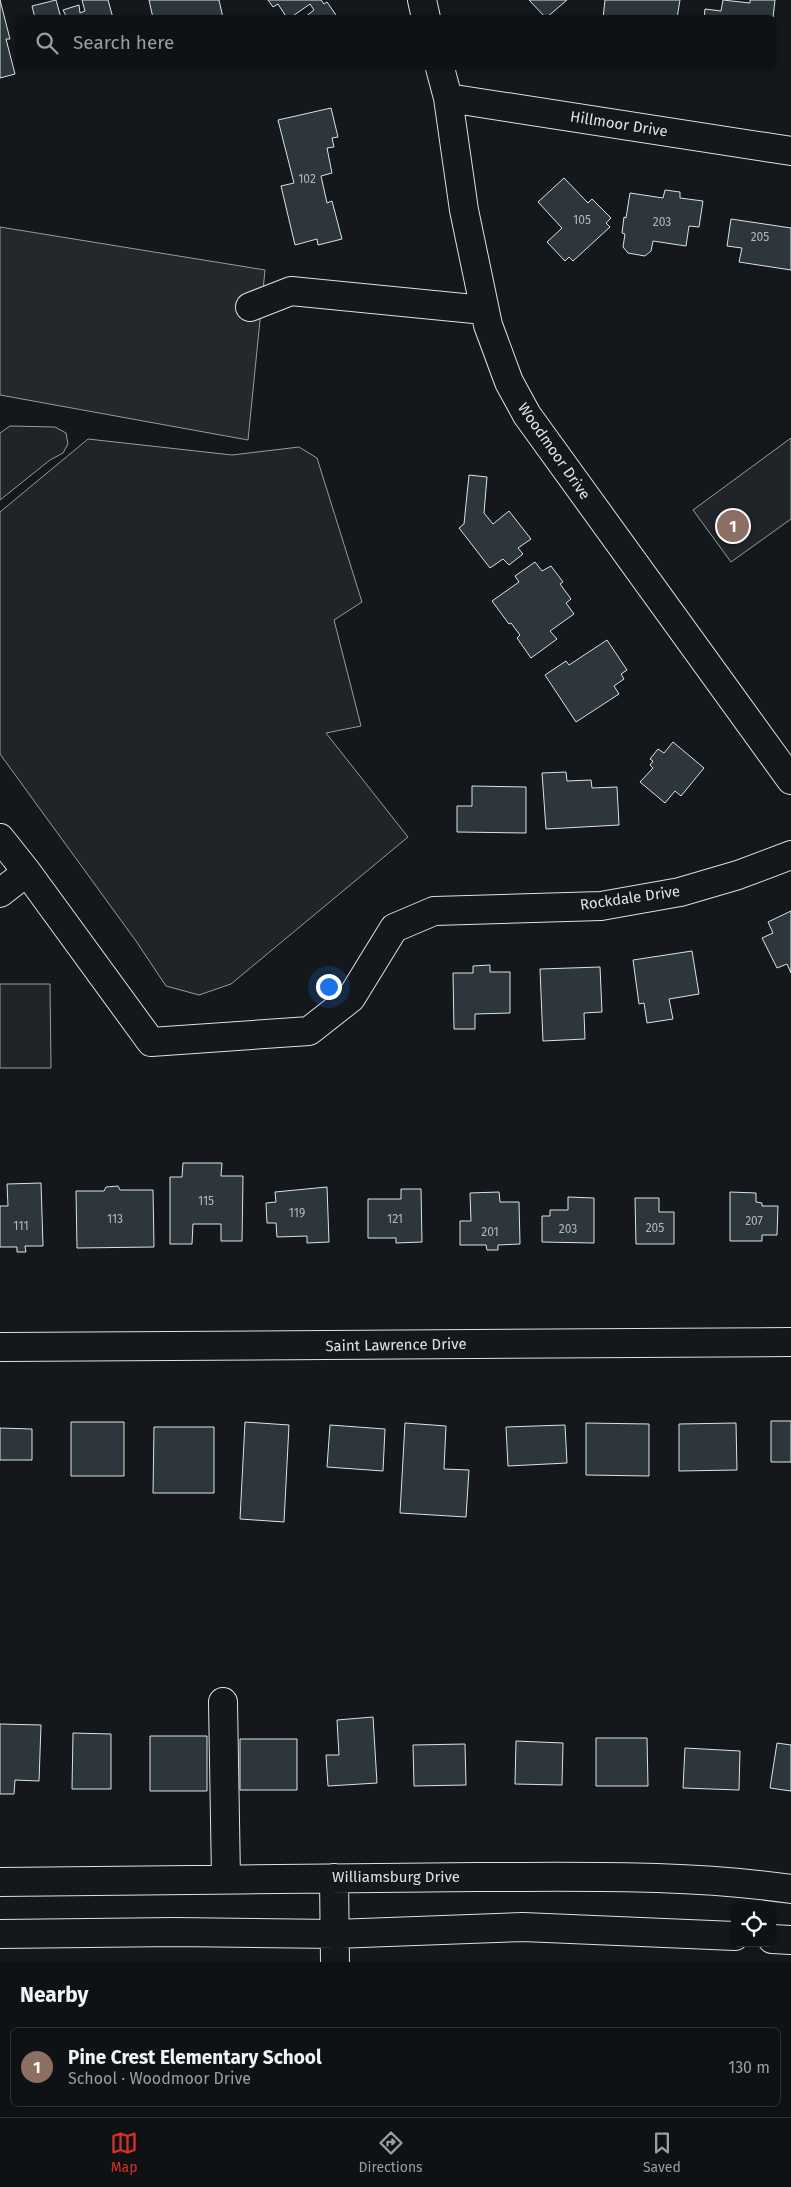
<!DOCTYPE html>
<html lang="en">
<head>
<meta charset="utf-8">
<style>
  body { margin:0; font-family:"Fira Sans",sans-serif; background:#1d2022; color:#f1f3f6 }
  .controls { position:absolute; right:15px; bottom:15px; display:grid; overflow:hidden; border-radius:8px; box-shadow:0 1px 4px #0004 }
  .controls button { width:45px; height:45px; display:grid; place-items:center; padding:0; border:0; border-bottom:1px solid #2f3234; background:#0f1215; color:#f1f3f6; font:25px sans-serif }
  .you { position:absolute; left:328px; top:986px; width:18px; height:18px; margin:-12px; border:4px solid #fff; border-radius:50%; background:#1a73e8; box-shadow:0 0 0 8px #1a73e833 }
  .badge { display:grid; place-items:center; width:32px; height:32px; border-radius:50%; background:#d93025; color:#fff; font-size:16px; font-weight:700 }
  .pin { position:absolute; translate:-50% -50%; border:2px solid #fff; box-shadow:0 1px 5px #0006 }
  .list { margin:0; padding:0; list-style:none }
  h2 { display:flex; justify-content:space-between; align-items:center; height:65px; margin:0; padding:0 20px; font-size:21px }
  h2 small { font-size:16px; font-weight:400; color:#9b9ea0 }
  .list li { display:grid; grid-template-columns:32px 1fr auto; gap:15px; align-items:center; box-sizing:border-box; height:80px; margin:0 10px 10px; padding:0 10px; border:1px solid #2f3234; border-radius:8px }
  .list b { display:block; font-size:19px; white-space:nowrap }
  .list p { margin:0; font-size:16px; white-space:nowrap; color:#9b9ea0 }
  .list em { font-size:16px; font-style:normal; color:#9b9ea0 }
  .icon { flex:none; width:28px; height:28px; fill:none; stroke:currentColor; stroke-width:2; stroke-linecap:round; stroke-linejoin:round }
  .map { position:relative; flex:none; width:791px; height:1962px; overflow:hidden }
  .search { position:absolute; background:#0f1215; box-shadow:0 1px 4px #0004; left:15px; right:15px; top:15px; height:55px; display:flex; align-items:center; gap:12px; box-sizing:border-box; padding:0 18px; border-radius:8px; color:#9b9ea0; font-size:19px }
  .sheet { height:155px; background:#0f1215 }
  nav { display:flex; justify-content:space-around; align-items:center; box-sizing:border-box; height:70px; border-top:1px solid #2f3234; background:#0f1215; font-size:14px; color:#9b9ea0 }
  nav a { display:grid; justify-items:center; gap:2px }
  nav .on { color:#d93025 }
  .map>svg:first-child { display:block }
  .green { fill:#202428; stroke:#939e99 }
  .parking { fill:#24282b; stroke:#939e99 }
  .building { fill:#2c363c; stroke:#d8e6dc }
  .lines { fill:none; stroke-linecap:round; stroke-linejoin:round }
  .minor-casing { stroke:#d8e6dc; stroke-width:30 }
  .minor { stroke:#14181c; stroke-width:28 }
  .labels { text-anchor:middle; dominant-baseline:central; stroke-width:4; stroke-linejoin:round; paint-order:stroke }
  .number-label { font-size:12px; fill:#adbab4 }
  .street-label { font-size:15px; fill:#d8e6dc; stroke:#14181c }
</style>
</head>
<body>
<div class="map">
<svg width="791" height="1962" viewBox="0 0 791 1962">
  <rect width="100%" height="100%" fill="#14181c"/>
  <path class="green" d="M10 426 55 427 66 433 68 444 63 453 50 460 0 500V433Z
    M791 438V519L731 562 693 510Z
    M88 439 232 455 299 447 317 458 362 602 334 620 361 726 326 733 408 837 231 984 199 995 166 986 136 941 0 754V512Z
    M0 984H50L51 1068H0Z"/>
  <path class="parking" d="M0 227 265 270 248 440 0 395Z"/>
  <path class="building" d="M0 0 10 39H6L15 74 0 78Z
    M56 0 61 18H35L32 6Z
    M82 0H108L113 18H62L66 16 63 10 79 5 80 13 85 11Z
    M149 0H219L223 18H153Z
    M268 0H321L324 4 327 2 338 18H304L314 10 310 4 290 18H287L278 4 273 7Z
    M529 0H567L546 18Z
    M605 0H680L677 18H603Z
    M723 0 750 3V0H775L773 18H704L705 9 721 11Z
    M331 108 338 137 332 138 334 147 327 148 332 173 321 176 327 203 332 201 342 239 318 245 317 239 295 245 281 186 294 183 278 120Z
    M564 178 588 203 592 199 611 218 606 223 610 227 573 261 569 257 565 261 547 242 562 228 538 202Z
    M665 190 680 192V198L703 201 699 227 689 226 686 246 653 241 651 251 645 256 628 253 623 247 625 234 622 233 624 217 626 218 630 193 663 198Z
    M731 219 791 228V270L739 262 742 248 727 246Z
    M469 475 487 477 484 513 493 524 509 511 531 539 518 548 523 554 509 565 503 559 490 568 459 528 464 524Z
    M535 562 542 571 551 566 563 582 560 584 571 599 566 603 574 614 550 631 557 639 531 658 517 638 520 635 511 623 509 624 492 601 519 582 515 576Z
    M607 640 627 670 621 674 624 679 614 686 619 694 576 722 545 675 566 661 569 665Z
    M673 742 704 768 681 796 675 791 665 803 640 782 653 768 650 765 653 761 650 759 658 749 664 753Z
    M566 772 567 781 591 780 592 788 617 787 619 825 546 829 542 773Z
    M472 786 526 787V833L457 832V806H472Z
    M791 911V973L787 964 777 968 762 938 773 933 768 922Z
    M692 951 699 994 669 999 673 1019 647 1023 644 1003 639 1004 633 960Z
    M490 965V972H510V1013L475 1014V1029H454L453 973H473V966Z
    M600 967 602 1012 584 1013 585 1039 543 1041 540 969Z
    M183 1163H222L221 1176H243L242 1241H221V1224H193L192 1244H170V1177H182Z
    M41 1183 43 1246H25L26 1252H17V1247H0V1206H8L7 1184Z
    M118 1186 120 1190H153L154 1247 77 1248 76 1191H104L106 1187Z
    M327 1187 329 1242 307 1243V1236L277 1237 276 1223H267L266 1203 276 1202 275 1192Z
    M401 1189H421L422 1242 396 1243V1238H368V1199H401Z
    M499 1192 500 1202H519L520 1244 498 1245V1250H487L486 1245H460V1221H471L470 1193Z
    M730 1192 756 1193V1202L762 1203V1206H778L777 1235H762V1241H730Z
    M568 1197 594 1198V1243L542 1242V1216H550V1210H568Z
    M635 1198H659V1212H674V1244H636Z
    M771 1421H791V1462H771Z
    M71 1422H124V1476H71Z
    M245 1422 289 1425 284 1522 240 1519Z
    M405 1423 446 1426 444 1469 469 1470 466 1517 400 1513Z
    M586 1423 649 1424V1476L586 1475Z
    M736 1423 737 1470 679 1471V1424Z
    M330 1425 385 1429 383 1471 327 1467Z
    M565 1425 567 1463 508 1466 506 1427Z
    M154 1427H214V1493H153Z
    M0 1428 32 1429V1460H0Z
    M373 1717 377 1783 328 1786 326 1755H339L337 1720Z
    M0 1724 41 1725 39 1781 15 1780 14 1794H0Z
    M73 1733 111 1734V1789H72Z
    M150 1736H207V1791H150Z
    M596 1738H647L648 1786H596Z
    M240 1739H297V1790H240Z
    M516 1741 563 1743 562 1785 515 1784Z
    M777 1743 791 1745V1791L770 1788Z
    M465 1744 466 1785 414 1786 413 1745Z
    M685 1748 740 1751 739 1790 683 1788Z"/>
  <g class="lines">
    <g class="minor-casing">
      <path id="minor" d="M422 0 426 18
        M440 68 448 98 464 210 488 325 509 382 527 415 791 780
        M448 98 791 151
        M250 307 291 291 484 310
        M0 838 27 872 151 1042 309 1031 351 998 394 928 434 911 601 906 680 892 738 875 791 855
        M0 893 27 872
        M0 1347 791 1342
        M223 1702 226 1879
        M334 1878 335 1962
        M0 1882C159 1881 318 1878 477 1877 582 1877 687 1874 791 1889
        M0 1934 175 1932 335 1934 523 1927 735 1936
        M772 1939 791 1940"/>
    </g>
    <use href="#minor" class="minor"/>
  </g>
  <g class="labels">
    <g class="number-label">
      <text x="307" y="179">102</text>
      <text x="582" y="220">105</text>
      <text x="662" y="222">203</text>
      <text x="760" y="237">205</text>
      <text x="206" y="1201">115</text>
      <text x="297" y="1213">119</text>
      <text x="115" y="1219">113</text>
      <text x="395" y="1219">121</text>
      <text x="754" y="1221">207</text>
      <text x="21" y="1226">111</text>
      <text x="655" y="1228">205</text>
      <text x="568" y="1229">203</text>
      <text x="490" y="1232">201</text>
    </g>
    <g class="street-label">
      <text transform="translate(619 124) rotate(9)">Hillmoor Drive</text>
      <text transform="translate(554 451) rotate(55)">Woodmoor Drive</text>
      <text transform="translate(630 898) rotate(-8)">Rockdale Drive</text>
      <text transform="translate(396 1345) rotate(-1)">Saint Lawrence Drive</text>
      <text x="396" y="1877">Williamsburg Drive</text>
    </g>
  </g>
</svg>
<div class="controls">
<button><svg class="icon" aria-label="locate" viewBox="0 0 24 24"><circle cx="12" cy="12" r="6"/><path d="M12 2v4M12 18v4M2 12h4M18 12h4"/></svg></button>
</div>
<div class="you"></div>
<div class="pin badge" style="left:733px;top:526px;background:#8d6e63">1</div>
<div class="search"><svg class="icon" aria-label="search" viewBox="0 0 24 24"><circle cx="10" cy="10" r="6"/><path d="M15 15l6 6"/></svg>Search here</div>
</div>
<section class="sheet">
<h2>Nearby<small></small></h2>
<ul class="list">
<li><span class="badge" style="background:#8d6e63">1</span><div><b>Pine Crest Elementary School</b><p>School · Woodmoor Drive</p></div><em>130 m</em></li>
</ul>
</section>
<nav>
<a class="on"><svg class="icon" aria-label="map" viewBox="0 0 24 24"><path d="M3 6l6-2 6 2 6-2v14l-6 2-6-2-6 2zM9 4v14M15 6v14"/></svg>Map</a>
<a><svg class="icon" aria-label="directions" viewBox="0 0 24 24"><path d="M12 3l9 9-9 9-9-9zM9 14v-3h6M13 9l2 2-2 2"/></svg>Directions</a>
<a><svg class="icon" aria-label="saved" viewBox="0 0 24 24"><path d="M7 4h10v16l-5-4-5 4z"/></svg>Saved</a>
</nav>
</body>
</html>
